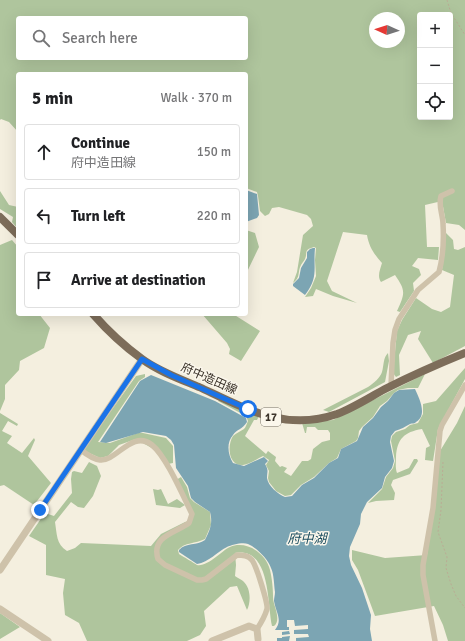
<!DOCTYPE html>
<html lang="en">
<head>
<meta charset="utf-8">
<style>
  body { margin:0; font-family:Signika,"Noto Sans JP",sans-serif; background:#f6f6f6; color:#202124 }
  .controls { position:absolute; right:12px; top:12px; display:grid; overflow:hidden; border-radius:4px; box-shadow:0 4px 16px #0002 }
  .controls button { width:36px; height:36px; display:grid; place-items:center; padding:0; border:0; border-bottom:1px solid #e0e0e0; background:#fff; color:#202124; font:20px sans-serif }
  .compass { position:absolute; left:369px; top:12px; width:36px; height:36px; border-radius:50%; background:#fff; box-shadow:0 4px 16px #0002; rotate:273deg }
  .stop { position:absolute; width:12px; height:12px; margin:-9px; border:3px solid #1a73e8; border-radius:50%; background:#fff }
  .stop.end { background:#1a73e8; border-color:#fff; box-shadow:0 1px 4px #0008 }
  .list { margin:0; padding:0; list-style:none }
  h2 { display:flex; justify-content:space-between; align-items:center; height:52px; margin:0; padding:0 16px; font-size:17px }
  h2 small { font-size:13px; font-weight:400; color:#757577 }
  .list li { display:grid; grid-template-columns:26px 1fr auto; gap:12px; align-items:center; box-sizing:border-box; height:56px; margin:0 8px 8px; padding:0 8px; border:1px solid #e0e0e0; border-radius:4px }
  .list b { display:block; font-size:15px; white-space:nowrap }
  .list p { margin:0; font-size:13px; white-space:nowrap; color:#757577 }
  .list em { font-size:13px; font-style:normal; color:#757577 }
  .icon { flex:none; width:22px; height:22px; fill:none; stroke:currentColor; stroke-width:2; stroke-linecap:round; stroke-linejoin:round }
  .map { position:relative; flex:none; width:465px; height:641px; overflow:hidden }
  .search { position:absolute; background:#fff; box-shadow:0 4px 16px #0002; left:16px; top:16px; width:232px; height:44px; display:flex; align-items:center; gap:10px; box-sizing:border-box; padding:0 14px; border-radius:4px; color:#757577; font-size:15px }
  .panel { position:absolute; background:#fff; box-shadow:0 4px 16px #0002; left:16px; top:72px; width:232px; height:244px; border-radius:4px }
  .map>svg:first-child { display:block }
  .green { fill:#afc59d; fill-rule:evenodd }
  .water { fill:#7ca5b3 }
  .pier { fill:#f4efdf }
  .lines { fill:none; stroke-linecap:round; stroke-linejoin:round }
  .path { stroke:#baac94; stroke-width:1; stroke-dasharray:2 2; stroke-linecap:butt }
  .minor { stroke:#cec2aa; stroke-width:5.5 }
  .tertiary { stroke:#cec2aa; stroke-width:7 }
  .primary { stroke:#7d6d5a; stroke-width:8 }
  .route { stroke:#1a73e8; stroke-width:5 }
  .labels { text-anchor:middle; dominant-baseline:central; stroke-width:3; stroke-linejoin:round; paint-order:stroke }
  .shield { fill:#fbf7ec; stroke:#756e64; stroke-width:1 }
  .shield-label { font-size:11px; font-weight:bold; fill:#3b332a }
  .street-label { font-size:12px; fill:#3b332a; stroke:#fbf7ec }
  .water-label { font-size:13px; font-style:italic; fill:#1c4d5f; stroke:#fbf7ec }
</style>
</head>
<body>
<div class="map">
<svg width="465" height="641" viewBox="0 0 465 641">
  <rect width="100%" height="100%" fill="#f4efdf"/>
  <path class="green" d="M0 0H465V230L459 225 446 223 442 201 425 205 427 247H439L438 260 418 258 412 266 419 269 421 275 413 283 414 291 400 312 397 311C405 293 406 291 395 275L381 282C377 276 380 270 382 263 374 254 369 247 367 235L343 232 327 281 332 291 357 303 333 296 316 289 313 296 305 297 311 288 316 276 315 260 316 248 314 247C303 250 308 252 305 259 304 261 302 263 301 265 297 273 301 277 293 283L297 272 303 235 313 226 311 219 307 215 279 207 272 208 269 214 265 216 260 211 258 196 257 192 246 188V74H18V132L9 122 1 119 0 120ZM420 15H450V117H420ZM18 18H246V58H18ZM375 18H399V42H375Z
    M0 191 9 205 18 207V229L12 222 13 217 0 209Z
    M246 230 255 233 259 247 246 274Z
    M446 233 453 240 454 249 458 250 465 247V346L433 363 418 339 421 331 408 335 399 355 400 375 396 377 393 373 397 331 402 320 416 298 432 309 441 312 450 307 454 275 442 270Z
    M12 240 18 247V314H39L50 328 44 348 20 361 19 370 5 385V399L0 411V245Z
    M202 314H233L260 331 241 361 229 354 230 349 227 343Z
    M388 353 389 361 385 382 329 412 323 410 368 387C374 383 380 378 382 372 384 365 383 358 388 353Z
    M465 368V379L438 429 433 461 425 460 426 448 430 446 422 429C404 432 397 439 396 457 396 462 395 467 397 473L409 468 414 459H417L418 461 410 474 393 480 391 485 395 493 394 500 376 501 368 503 382 489 386 477 393 468 395 461 391 441 392 436 396 432 405 429 410 425 418 423 423 414V404L436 401Z
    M145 374V377L139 381 98 442 110 443 138 433H143L166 438 173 446V463L168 464 162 454 136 439 119 445 108 456 100 458 83 450 136 376Z
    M425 374 418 388H408L398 390 394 393 387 401 380 406 373 417 362 427 359 431 358 438 356 441 341 449 337 458 329 463 314 477 301 485 291 495 285 496 276 491 269 482 268 478 269 471 266 465 269 460 263 456C257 459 250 464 243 465 228 466 227 445 233 436 236 433 241 431 244 429 246 427 247 423 248 421L246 416 218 401 219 400 259 416 257 420H254L245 436 266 454 268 451 276 457 275 461 280 467 282 466 287 468 284 472 291 476 302 461H308L311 459 313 449 322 442 330 440V433L328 430H318L315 427H307L306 433H305L302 423 333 420Z
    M465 406V641H448L443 625 434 606 375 616 358 570 352 560V550L385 558 427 555 440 451 457 423Z
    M0 413 18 424 17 426 8 421 2 431 12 436 7 443 22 453 34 438 35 440 28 456 51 483 34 505 4 485 0 486Z
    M89 462 97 466 101 476 93 496 84 508 78 507 71 502 55 522C57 534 56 544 67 551L75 548 81 543 151 546 161 534 185 522 192 520 176 480 181 477 187 487 190 498 194 502 210 512 211 525 205 539C195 544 185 542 178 550L179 554C182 556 196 564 197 565 208 567 221 551 230 547 246 540 266 553 270 570 272 578 273 589 273 597 273 606 282 619 274 626H272C267 604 271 547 235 553L236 565 235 576C237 578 241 579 243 581 251 588 251 602 247 610L237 586 230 587 204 611 206 626 200 635 187 641H87L79 623 65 615 63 593 65 579 46 575V545L29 536 45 513 54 516 72 493 71 479 72 472 74 471 82 473Z
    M153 489 158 490 161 489 168 504 177 499 185 505 180 508 156 505Z
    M0 613 20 627 0 639Z"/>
  <path class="water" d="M246 190 257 194 259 215 257 218 246 222Z
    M313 248H315C313 268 319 277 305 295L293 286V284L299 278 301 268 307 258V252L310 249Z
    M151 375 215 401 246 418 247 422C242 430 237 429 233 435 226 443 228 455 233 463L244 466 264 457 268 461 265 464C269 471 267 471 267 478 268 486 278 494 285 497L292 496 302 485 314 478 329 463 338 458 341 449 357 441 363 427 373 418 381 407 388 401 394 393 399 390 415 389C419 398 428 415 416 422 415 424 412 423 410 424 405 427 401 429 395 431L391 436 390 442 394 461 392 468 385 477 382 488 367 502 361 514 360 524 350 547 349 556 351 565 362 588 371 615 370 629 372 641H277V638H282V630H275C283 620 276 613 274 601 274 598 275 595 275 592 274 585 274 574 271 568 268 559 257 548 248 544 242 542 232 545 227 547 217 552 209 562 197 564L179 552V550C186 542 197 546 205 540 210 530 213 523 210 512L195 502 191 498 188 486 176 468 174 445 171 440 166 436 143 432 106 443 100 442 140 381Z"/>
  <path class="pier" d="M287 620H294L295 626 308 625V629L294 630V634H308L309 637 296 638V641H289L290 636 282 637V635L290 634 289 631 282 632V630H289V627H287Z"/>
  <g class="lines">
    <path class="path" d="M447 0 451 13 465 35
      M443 462 441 510 438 532 447 557 446 568 451 584 456 596 465 608"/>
    <path class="minor" d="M391 386 393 343 395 330 399 319 418 290 439 272C443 257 444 240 443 224 443 215 438 206 441 196L452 191
      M81 450C86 454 93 459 100 460 116 462 132 429 152 445 166 456 183 496 192 514L189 523C175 533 151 536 158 559L165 565 197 580H202L206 579 237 555C242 555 247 555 251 559 256 563 268 604 267 609 265 616 261 623 257 629
      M435 641 423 575V565L433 508 440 431 442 425 465 385"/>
    <path class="tertiary" d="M0 570 142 359
      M0 609 48 641
      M212 641 249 626 257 629 258 639"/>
    <path class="primary" d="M0 217 18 235
      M93 314C107 330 124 346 142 359 158 371 180 379 199 387 244 408 285 432 337 414 353 408 370 397 385 389 411 376 438 364 465 353"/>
  </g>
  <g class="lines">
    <path class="route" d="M40 510 142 359 171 375 248 409"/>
  </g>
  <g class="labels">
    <rect class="shield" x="261" y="408" width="20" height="18" rx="3"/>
    <g class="shield-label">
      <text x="271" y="417">17</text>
    </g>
    <g class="street-label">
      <text transform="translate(209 379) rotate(24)">府中造田線</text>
    </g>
    <g class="water-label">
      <text x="307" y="539">府中湖</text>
    </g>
  </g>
</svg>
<div class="controls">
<button>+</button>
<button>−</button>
<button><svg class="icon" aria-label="locate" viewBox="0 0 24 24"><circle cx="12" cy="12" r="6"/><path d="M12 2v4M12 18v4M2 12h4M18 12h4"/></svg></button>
</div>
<svg class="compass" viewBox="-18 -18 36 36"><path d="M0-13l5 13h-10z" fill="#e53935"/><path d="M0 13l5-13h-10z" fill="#757577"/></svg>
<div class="stop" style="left:248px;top:409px"></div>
<div class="stop end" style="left:40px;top:510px"></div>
<div class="search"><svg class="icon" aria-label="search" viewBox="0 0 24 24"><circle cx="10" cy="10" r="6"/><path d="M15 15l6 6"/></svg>Search here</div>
<section class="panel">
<h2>5 min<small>Walk · 370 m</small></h2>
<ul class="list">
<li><svg class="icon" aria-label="ahead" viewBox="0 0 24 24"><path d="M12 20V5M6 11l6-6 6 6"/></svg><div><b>Continue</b><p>府中造田線</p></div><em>150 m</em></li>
<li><svg class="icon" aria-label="left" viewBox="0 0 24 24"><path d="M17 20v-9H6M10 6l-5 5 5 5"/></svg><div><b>Turn left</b></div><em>220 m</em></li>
<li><svg class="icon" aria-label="arrive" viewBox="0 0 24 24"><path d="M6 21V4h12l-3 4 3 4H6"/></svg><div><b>Arrive at destination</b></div></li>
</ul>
</section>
</div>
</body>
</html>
